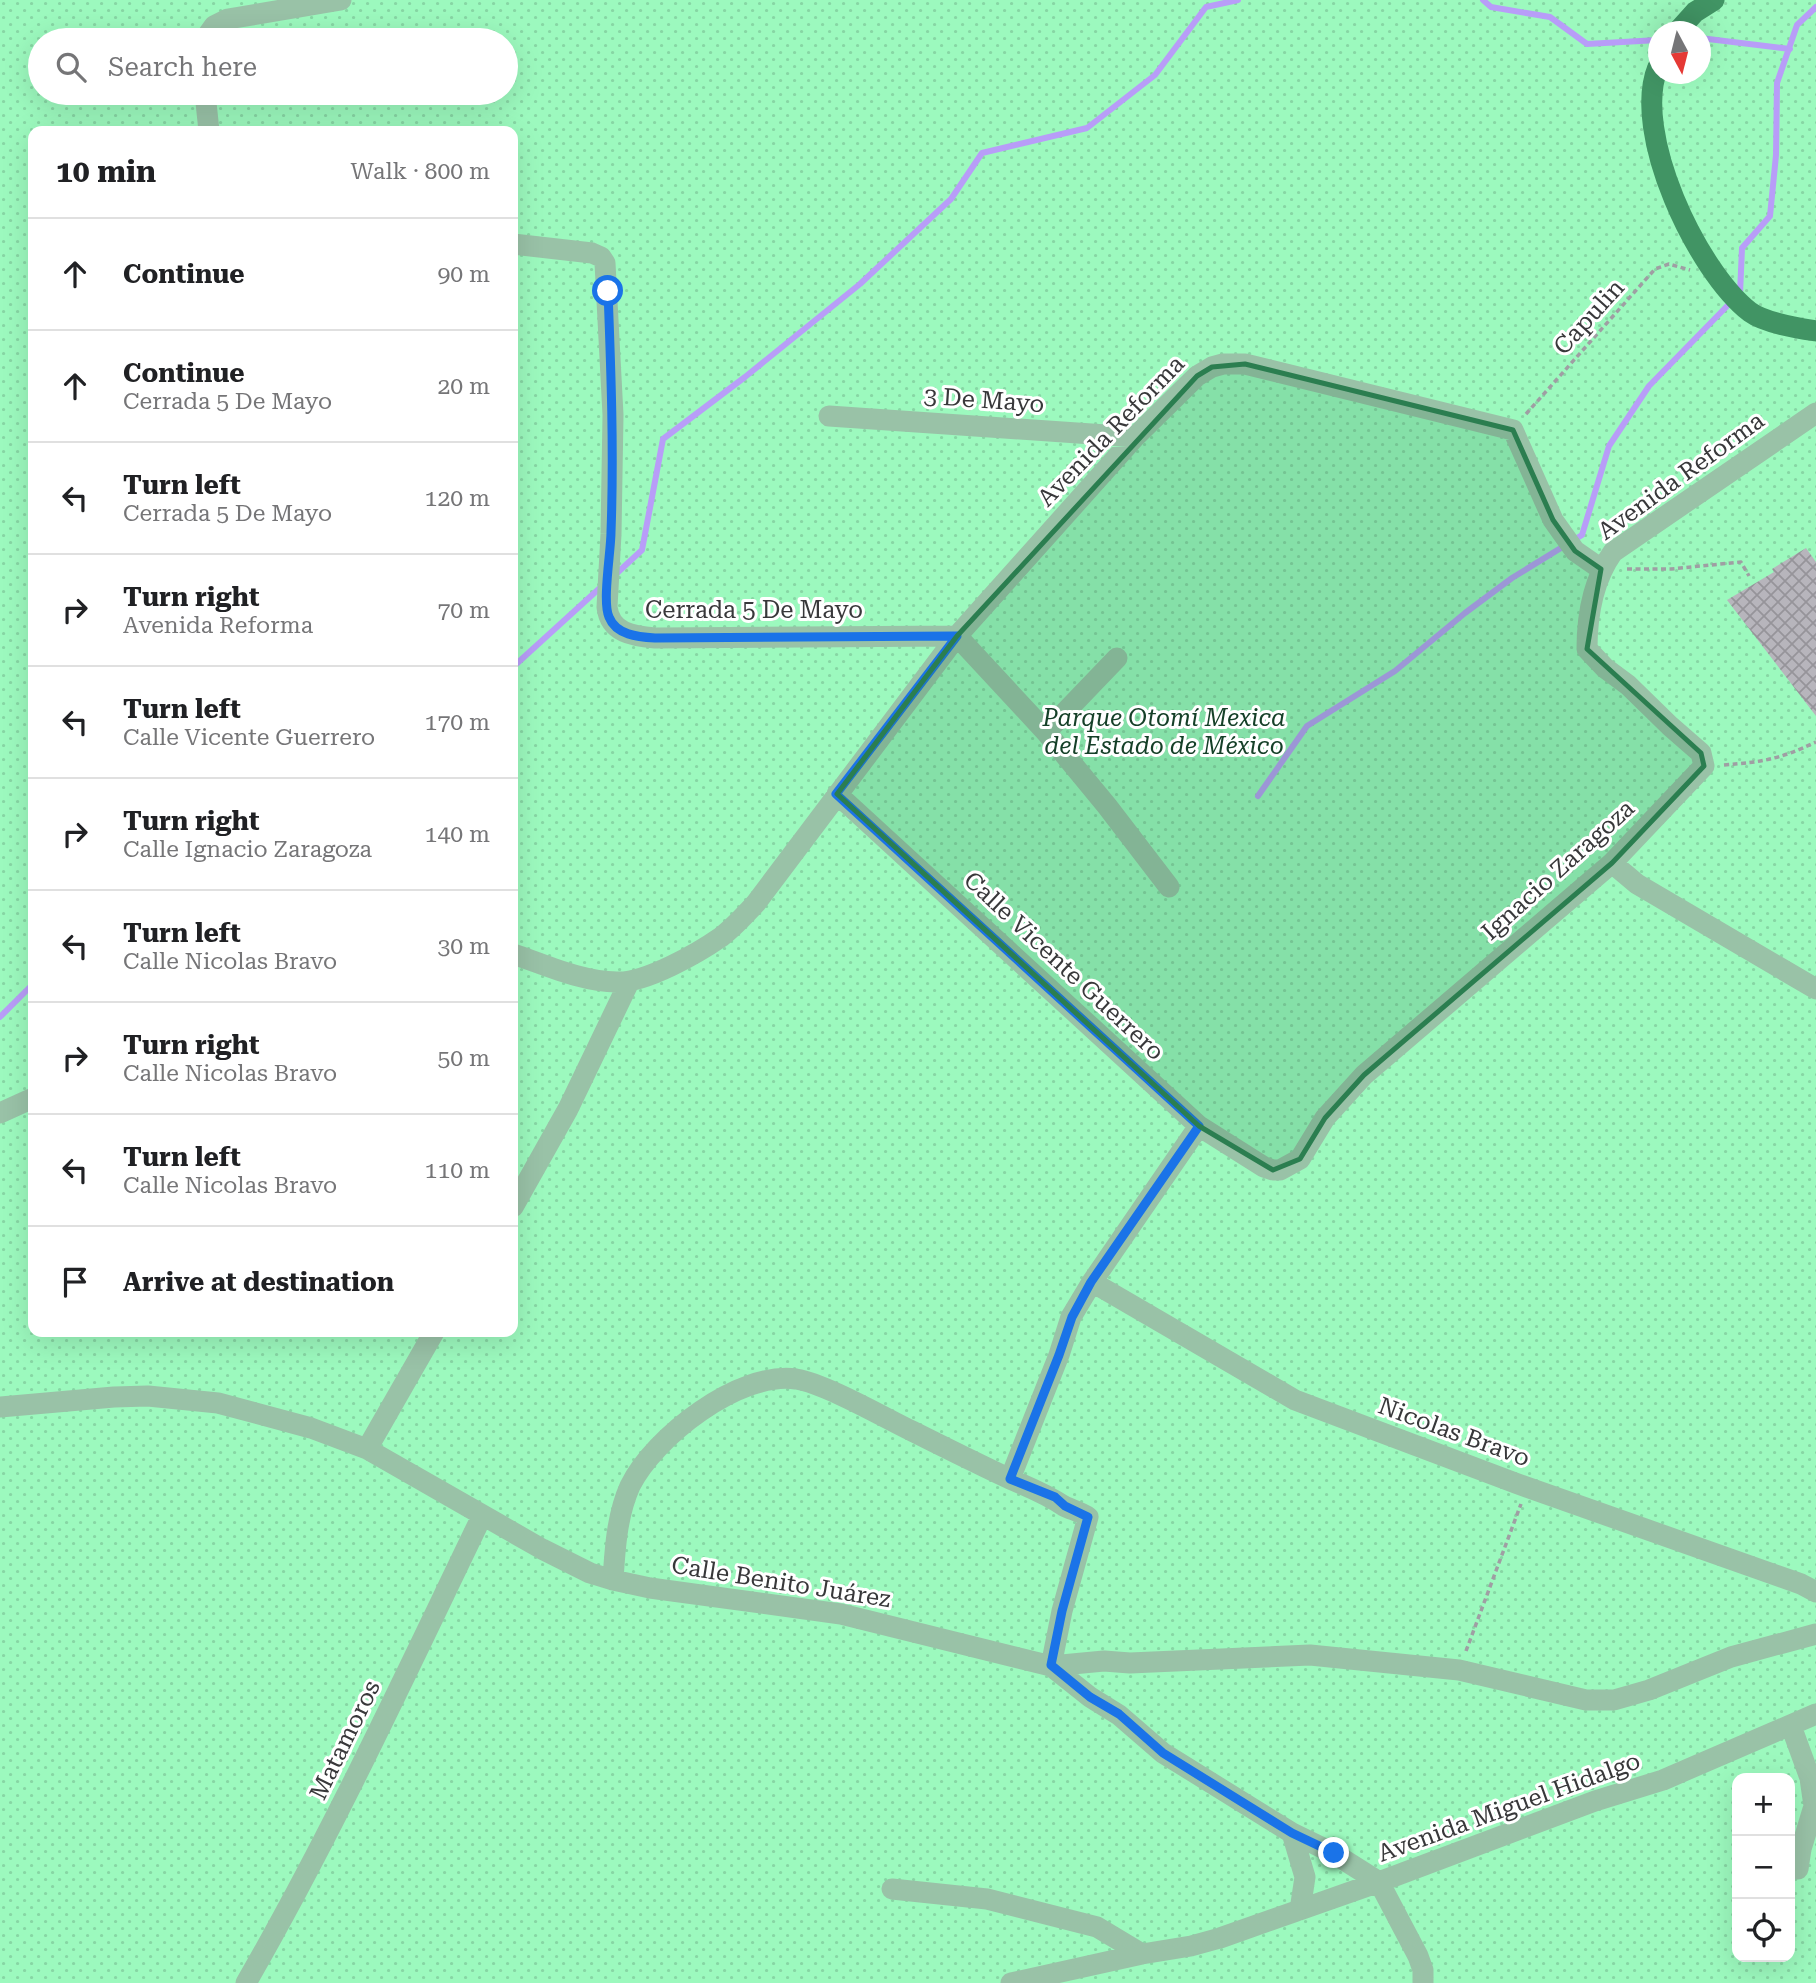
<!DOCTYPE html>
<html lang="en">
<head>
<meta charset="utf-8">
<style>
  body { margin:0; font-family:"Roboto Serif",serif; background:#f2f2f2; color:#202124 }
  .controls { position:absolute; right:21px; bottom:21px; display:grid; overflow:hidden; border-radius:14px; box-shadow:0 7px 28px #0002 }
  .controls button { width:63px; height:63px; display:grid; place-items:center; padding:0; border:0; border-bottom:2px solid #e0e0e0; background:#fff; color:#202124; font:35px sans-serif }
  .compass { position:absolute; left:1648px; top:21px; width:63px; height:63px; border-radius:50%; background:#fff; box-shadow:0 7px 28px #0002; rotate:173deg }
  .stop { position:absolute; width:21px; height:21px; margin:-16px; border:5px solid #1a73e8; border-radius:50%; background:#fff }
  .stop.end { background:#1a73e8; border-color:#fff; box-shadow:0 2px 7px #0008 }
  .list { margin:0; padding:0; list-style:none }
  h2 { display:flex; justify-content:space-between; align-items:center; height:91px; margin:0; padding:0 28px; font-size:30px }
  h2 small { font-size:23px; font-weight:400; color:#757577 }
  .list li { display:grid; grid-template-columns:46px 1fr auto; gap:21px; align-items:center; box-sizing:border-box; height:112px; padding:0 28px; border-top:2px solid #e0e0e0 }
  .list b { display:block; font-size:26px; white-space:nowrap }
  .list p { margin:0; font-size:23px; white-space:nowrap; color:#757577 }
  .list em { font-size:23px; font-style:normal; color:#757577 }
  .icon { flex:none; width:38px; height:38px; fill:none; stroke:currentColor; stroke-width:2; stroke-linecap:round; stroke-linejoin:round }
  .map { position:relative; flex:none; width:1816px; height:1983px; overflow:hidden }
  .search { position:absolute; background:#fff; box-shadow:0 7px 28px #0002; left:28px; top:28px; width:490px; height:77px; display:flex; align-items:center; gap:18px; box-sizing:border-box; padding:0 24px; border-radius:38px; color:#757577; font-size:26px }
  .panel { position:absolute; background:#fff; box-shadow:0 7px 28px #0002; left:28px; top:126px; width:490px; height:1211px; border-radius:14px }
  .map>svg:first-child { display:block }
  .green { fill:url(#green-dots); fill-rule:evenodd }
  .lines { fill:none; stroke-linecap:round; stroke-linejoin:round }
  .stream { stroke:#b89df8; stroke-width:6 }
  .building { fill:url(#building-cross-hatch) }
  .path { stroke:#9f9ea3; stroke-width:3.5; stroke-dasharray:5 3.5; stroke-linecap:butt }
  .minor { stroke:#99c2a7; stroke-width:21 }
  .major { stroke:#419464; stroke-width:21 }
  .route { stroke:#1a73e8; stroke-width:9 }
  .marked { fill:#2b7e50; fill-opacity:0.2; stroke:#2b7e50; stroke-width:5; stroke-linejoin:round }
  .labels { text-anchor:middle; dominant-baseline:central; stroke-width:6; stroke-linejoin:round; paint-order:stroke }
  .street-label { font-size:24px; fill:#38383a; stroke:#fff }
  .park-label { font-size:24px; font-style:italic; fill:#154028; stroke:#fff }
</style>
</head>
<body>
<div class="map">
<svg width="1816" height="1983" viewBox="0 0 1816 1983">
  <defs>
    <pattern id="green-dots" width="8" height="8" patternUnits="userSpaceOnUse" patternTransform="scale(1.75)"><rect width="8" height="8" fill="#9cf9be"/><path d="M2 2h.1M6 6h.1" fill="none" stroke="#87d6a4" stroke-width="1.8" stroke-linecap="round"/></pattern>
    <pattern id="building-cross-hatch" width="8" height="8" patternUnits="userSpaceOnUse" patternTransform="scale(1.75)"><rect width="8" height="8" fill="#b7b5bc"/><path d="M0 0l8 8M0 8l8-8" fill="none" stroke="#96949a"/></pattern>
  </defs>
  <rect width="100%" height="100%" fill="#f6f5fc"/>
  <path class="green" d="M0 0H1816V1983H0ZM1658 32H1700V74H1658ZM40 40H506V93H40ZM33 131H513V1332H33ZM1737 1778H1790V1957H1737Z"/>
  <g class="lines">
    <path class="stream" d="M1483 0 1491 7 1550 17 1587 44 1658 40
      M1700 38 1790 49
      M1740 294 1742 248 1770 216 1776 155 1777 83 1797 25 1816 7
      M616 574 642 550 663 439 745 377 860 284 951 199 982 153 1087 128 1155 75 1206 7 1238 0
      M513 667 602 586
      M1258 796 1307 726 1395 671 1465 613 1512 578 1582 535 1609 446 1649 386 1732 301
      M0 1017 33 984"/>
  </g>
  <path class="building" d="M1806 548 1816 562V716L1727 600 1774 572 1772 569Z"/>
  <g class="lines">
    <path class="path" d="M1526 414 1655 269 1669 264 1690 270
      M1627 569H1671L1741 562 1749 576
      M1724 765C1763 762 1780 759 1816 742
      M1466 1651 1521 1504"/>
    <path class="minor" d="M204 40 214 26 228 19 341 0
      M205 93 209 131
      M513 244 592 253 601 257 605 263 613 415 611 534 607 607C610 633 633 636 655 638L957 636 1046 732 1107 806 1169 887
      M829 416 1135 437
      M1046 732 1117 658
      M837 794 1199 1126 1264 1167 1273 1170H1280L1300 1159 1325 1118 1364 1075 1612 863 1704 766 1701 753 1670 726 1628 685 1605 668 1587 649C1587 615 1593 580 1613 552L1816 413
      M1612 863 1637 884 1816 989
      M513 954C546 965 582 982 617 982 646 983 698 953 721 937 734 927 745 915 756 903L957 636 1135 437 1197 376 1212 367 1223 364H1245L1513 430 1553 520 1575 551 1601 569
      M0 1113 33 1098
      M513 1207 568 1109 629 982
      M1092 1282 1295 1400 1518 1484 1801 1584 1816 1592
      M0 1407 114 1397 148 1396 218 1403 311 1428 367 1449 542 1549 590 1573 613 1580 650 1588 841 1614 1051 1666 1104 1661 1130 1663 1310 1655 1459 1670 1586 1700H1614L1649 1690 1731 1657 1816 1634
      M367 1449 434 1332
      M1010 1479 1059 1355 1071 1317 1092 1282 1199 1126
      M613 1580C615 1548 617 1515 630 1486 654 1437 739 1371 796 1379 826 1384 883 1417 912 1431 944 1447 976 1463 1008 1478 1028 1487 1045 1493 1064 1506 1072 1510 1081 1512 1088 1517L1062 1611 1051 1666
      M1051 1666 1090 1697 1119 1715 1163 1753 1292 1833 1333 1853 1379 1882 1418 1956 1423 1970V1983
      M1791 1726 1810 1778 1814 1806 1801 1849 1798 1869
      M1292 1833 1305 1877 1300 1910
      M892 1889 987 1899 1097 1927 1142 1954
      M246 1983C333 1832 406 1673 482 1516
      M1011 1983 1142 1954 1191 1946 1220 1938 1379 1882 1595 1801 1663 1780 1816 1714"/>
    <path class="major" d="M1677 32 1695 12 1714 0
      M1658 67C1631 132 1697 271 1750 312 1765 323 1797 328 1816 331"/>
  </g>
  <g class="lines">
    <path class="route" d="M608 291C611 371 614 451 611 532 611 551 602 602 609 617 616 635 638 637 655 638L957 636 836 794 1199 1126 1091 1282 1072 1317 1059 1355 1010 1479 1055 1497 1065 1506 1088 1517 1062 1611 1051 1665 1090 1697 1119 1714 1163 1753 1292 1833 1334 1853"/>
  </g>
  <path class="marked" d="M1245 364 1513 430 1553 520 1575 551 1601 569 1587 649 1701 753 1704 766 1612 863 1364 1075 1325 1118 1300 1159 1273 1170 1199 1126 837 794 957 636 1197 376 1212 367Z"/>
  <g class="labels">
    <g class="street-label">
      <text transform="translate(1589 317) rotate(-48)">Capulin</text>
      <text transform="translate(984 400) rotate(4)">3 De Mayo</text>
      <text transform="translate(1111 431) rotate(-46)">Avenida Reforma</text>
      <text transform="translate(1681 476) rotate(-36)">Avenida Reforma</text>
      <text x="754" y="610">Cerrada 5 De Mayo</text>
      <text transform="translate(1558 870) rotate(-42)">Ignacio Zaragoza</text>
      <text transform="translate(1064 966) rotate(43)">Calle Vicente Guerrero</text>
      <text transform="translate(1454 1432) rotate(20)">Nicolas Bravo</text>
      <text transform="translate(781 1582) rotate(9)">Calle Benito Juárez</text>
      <text transform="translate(345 1740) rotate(-64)">Matamoros</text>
      <text transform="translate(1509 1807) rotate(-20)">Avenida Miguel Hidalgo</text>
    </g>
    <g class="park-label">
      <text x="1164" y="718">Parque Otomí Mexica<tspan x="1164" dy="28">del Estado de México</tspan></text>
    </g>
  </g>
</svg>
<div class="controls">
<button>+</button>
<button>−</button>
<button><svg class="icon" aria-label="locate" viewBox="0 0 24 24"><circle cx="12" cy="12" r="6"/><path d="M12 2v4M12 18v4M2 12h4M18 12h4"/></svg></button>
</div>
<svg class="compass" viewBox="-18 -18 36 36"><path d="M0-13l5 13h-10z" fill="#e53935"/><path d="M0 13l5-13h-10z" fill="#757577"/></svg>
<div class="stop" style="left:608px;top:291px"></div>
<div class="stop end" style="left:1334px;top:1853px"></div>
<div class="search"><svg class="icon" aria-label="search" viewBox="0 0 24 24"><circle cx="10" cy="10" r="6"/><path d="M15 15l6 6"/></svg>Search here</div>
<section class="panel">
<h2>10 min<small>Walk · 800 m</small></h2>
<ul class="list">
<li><svg class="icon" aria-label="ahead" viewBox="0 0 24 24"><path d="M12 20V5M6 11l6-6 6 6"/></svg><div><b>Continue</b></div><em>90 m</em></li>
<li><svg class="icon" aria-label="ahead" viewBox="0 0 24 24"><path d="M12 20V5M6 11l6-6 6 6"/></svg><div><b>Continue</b><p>Cerrada 5 De Mayo</p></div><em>20 m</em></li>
<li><svg class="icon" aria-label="left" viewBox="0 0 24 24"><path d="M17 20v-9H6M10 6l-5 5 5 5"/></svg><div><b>Turn left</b><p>Cerrada 5 De Mayo</p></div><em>120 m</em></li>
<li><svg class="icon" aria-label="right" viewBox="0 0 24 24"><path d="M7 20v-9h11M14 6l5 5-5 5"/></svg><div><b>Turn right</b><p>Avenida Reforma</p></div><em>70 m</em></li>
<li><svg class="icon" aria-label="left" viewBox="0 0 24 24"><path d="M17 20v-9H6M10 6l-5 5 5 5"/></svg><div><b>Turn left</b><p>Calle Vicente Guerrero</p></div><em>170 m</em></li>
<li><svg class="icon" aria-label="right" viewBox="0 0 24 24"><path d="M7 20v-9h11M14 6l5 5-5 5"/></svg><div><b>Turn right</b><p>Calle Ignacio Zaragoza</p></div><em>140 m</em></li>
<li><svg class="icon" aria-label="left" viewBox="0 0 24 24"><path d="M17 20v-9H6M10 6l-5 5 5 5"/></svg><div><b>Turn left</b><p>Calle Nicolas Bravo</p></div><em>30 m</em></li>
<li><svg class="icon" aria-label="right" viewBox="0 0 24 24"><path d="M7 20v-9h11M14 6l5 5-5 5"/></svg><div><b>Turn right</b><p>Calle Nicolas Bravo</p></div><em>50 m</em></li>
<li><svg class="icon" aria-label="left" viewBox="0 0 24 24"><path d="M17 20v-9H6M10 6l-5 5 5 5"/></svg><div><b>Turn left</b><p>Calle Nicolas Bravo</p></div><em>110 m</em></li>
<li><svg class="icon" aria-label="arrive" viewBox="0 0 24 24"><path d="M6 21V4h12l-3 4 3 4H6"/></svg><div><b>Arrive at destination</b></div></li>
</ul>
</section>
</div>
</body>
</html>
